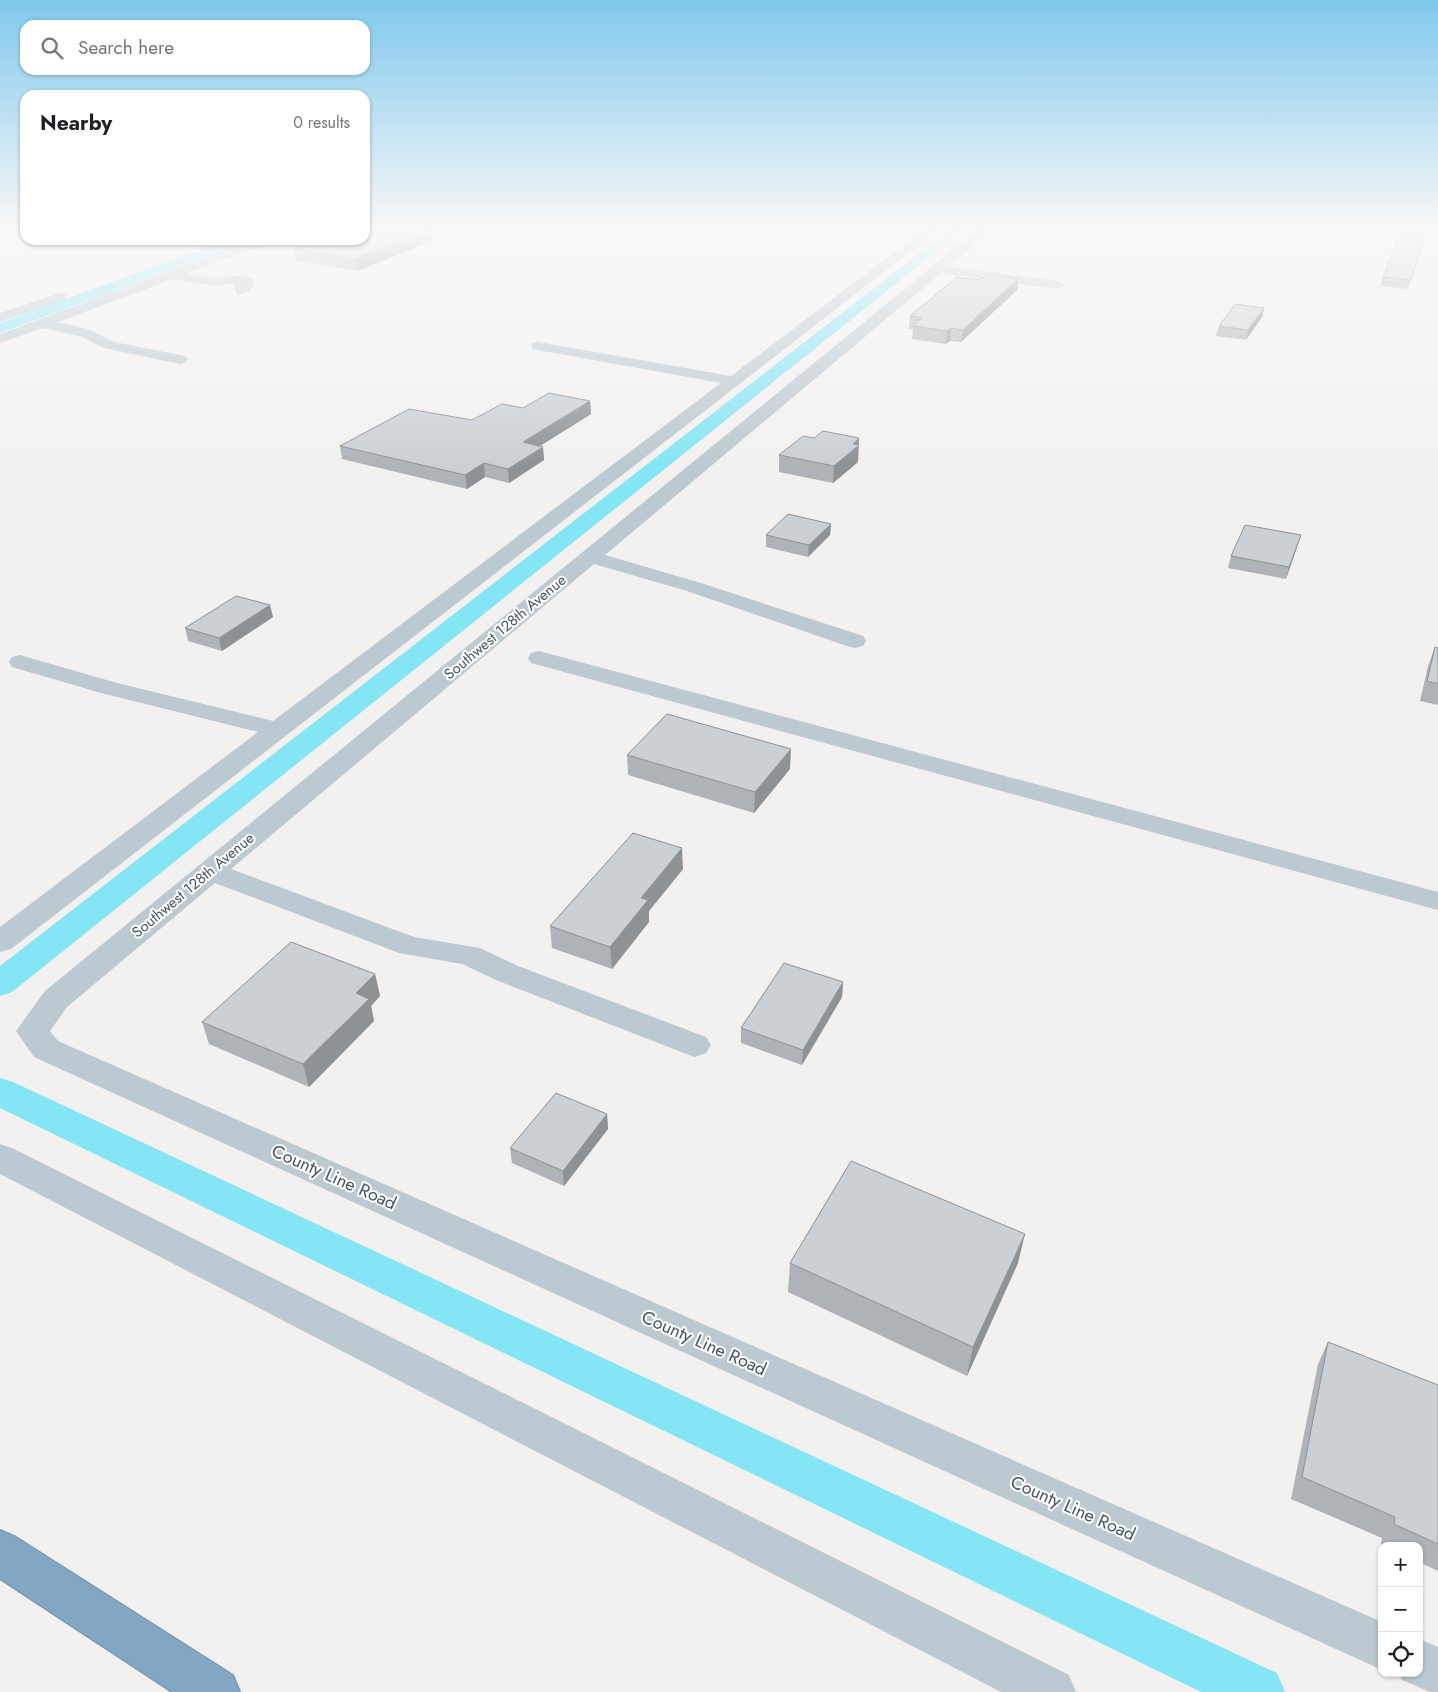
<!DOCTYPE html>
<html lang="en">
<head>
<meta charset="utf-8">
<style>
  body { margin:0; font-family:Jost,sans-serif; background:#f6f6f6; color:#202124 }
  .controls { position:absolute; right:15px; bottom:15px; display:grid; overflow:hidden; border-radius:10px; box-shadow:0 1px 4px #0004 }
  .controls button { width:45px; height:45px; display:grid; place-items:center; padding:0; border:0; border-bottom:1px solid #e0e0e0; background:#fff; color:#202124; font:25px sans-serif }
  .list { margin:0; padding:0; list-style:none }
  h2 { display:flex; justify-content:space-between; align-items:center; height:65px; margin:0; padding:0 20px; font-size:21px }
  h2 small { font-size:16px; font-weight:400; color:#757577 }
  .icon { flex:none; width:28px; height:28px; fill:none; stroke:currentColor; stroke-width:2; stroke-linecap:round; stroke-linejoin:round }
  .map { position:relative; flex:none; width:1438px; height:1692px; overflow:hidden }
  .search { position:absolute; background:#fff; box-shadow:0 1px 4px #0004; left:20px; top:20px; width:350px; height:55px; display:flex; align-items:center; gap:12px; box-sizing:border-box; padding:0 18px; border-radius:15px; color:#757577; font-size:19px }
  .panel { position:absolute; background:#fff; box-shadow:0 1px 4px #0004; left:20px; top:90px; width:350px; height:155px; border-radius:15px }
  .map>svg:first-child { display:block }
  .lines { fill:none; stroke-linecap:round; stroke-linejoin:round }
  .canal { fill:#84e5f4; fill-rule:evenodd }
  .minor-tunnel { stroke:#c8c9cc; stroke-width:14; stroke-dasharray:14 7; stroke-linecap:butt }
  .highway-casing { stroke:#6e92af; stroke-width:2 }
  .minor { fill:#bcc9d0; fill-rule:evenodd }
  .highway { fill:#83a7c3; fill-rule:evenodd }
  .wall { fill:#afb3b7 }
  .shaded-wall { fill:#8e9295 }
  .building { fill:#cbd0d5; stroke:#8e9295 }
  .labels { text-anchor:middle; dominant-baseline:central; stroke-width:4; stroke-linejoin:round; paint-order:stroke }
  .street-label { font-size:15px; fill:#46555f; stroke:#fff }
  .near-street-label { font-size:18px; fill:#46555f; stroke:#fff }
</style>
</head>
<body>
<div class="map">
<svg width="1438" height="1692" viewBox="0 0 1438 1692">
  <rect width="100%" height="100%" fill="#f3f0f0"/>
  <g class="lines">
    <path class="canal" d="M949 230H963L12 992 0 996V966Z
      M226 240H246L244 243 0 333V323Z
      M0 1078 13 1082 1277 1673 1285 1692H1201L0 1108Z"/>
    <path class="minor-tunnel" d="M235 289 248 284"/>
    <g class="highway-casing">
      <path id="highway" d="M0 1530 16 1537 233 1675 240 1692H172L0 1579Z"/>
    </g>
    <path class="minor" d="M924 230H938L11 949 0 952V927L258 732 101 693 12 667 9 662 12 657 20 655 117 683 273 721 721 383 538 350 533 349 531 346 533 343 538 342 731 376Z
      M977 230H991L949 267 1058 281 1065 285 1058 289 941 273 605 555 701 583 863 636 866 641 863 646 855 648 847 646 687 591 594 564 231 869 414 937 480 948 518 966 706 1037 711 1045 706 1053 695 1057 684 1053 496 980 462 964 399 953 215 883 67 1007 50 1031 58 1041 1382 1622V1670L34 1057 16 1031 45 991Z
      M253 240H270L268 243 187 273C195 275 203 277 211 278 224 279 245 271 255 282L253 287 248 288 231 284 213 286 173 279 58 322 90 330 114 342 185 356 188 359 185 362 180 364 104 348 80 336 43 328 0 343V334Z
      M60 293 65 294 67 297 65 300 0 322V313Z
      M539 651 1438 892V910L531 663 528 658 531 653Z
      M0 1144 12 1148 1069 1675 1076 1692H1001L0 1174Z
      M1419 1639 1438 1647V1692H1430L1402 1680 1399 1673H1419Z"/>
    <use href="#highway" class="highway"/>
  </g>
  <path class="wall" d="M431 230 432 241 357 271 296 260 294 249Z
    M1427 230 1408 289 1381 286 1383 277Z
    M1018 279 1017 290 961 342 950 341 946 344 912 339 913 329H909L910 316Z
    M1264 308 1262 317 1246 340 1216 336 1219 326Z
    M590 401 591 414 540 446 543 447 544 460 509 483 485 477 467 489 342 459 340 446 472 420 523 408Z
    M814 438H859L858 462 833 483 779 472V455Z
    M831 524 830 535 808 557 766 547V535Z
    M1301 535 1297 547 1286 579 1228 568 1231 556Z
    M273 617 222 651 188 641 185 628Z
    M1435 647 1438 648V705L1420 701 1428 666Z
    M627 755 790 769 754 813 628 775Z
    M683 869 649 911V922L612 969 552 948 550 926Z
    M375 974 380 996 371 1006 374 1021 309 1087 209 1044 202 1022Z
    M843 982 842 997 802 1065 741 1043V1028Z
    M607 1114 608 1129 564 1186 512 1163 510 1148Z
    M790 1263H1018L967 1376 788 1292Z
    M1328 1342 1438 1385V1571L1419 1562V1546H1382L1381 1545 1382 1538 1291 1499 1318 1364Z"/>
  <path class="shaded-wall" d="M431 230 432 241 357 271 355 259Z
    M1018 279 1017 290 961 342 963 330Z
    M1264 308 1262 317 1246 340 1248 330Z
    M951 328 950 341 946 344 947 331Z
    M590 401 591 414 524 456 523 442Z
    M859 438 858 462 833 483 834 466 853 444Z
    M543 447 544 460 509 483 508 469Z
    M484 463 485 477 467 489 465 475Z
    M831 524 830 535 808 557 809 545Z
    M1301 535 1297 547 1286 579 1289 567Z
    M270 605 273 617 222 651 219 638Z
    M791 749 790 769 754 813 755 792Z
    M682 848 683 869 649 911V922L612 969 610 947 641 898Z
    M375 974 380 996 371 1006 374 1021 309 1087 303 1064 356 993Z
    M843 982 842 997 802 1065 803 1050Z
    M607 1114 608 1129 564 1186 563 1171Z
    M1025 1234 1018 1263 967 1376 973 1347Z"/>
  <path class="building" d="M365 230H430L355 259 294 249 319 240H365Z
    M1401 230H1427L1411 280 1383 277Z
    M988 274 1018 279 963 330 951 328 947 331 913 326 922 318 910 316 957 277 980 280Z
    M1235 304 1264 308 1248 330 1219 326Z
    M549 393 590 401 523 442 543 447 508 469 484 463 465 475 340 446 409 409 472 420 502 404 523 408Z
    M823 431 859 438 853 444 859 445 834 466 779 455 803 436 814 438Z
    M788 514 831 524 809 545 766 535Z
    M1245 525 1301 535 1289 567 1231 556Z
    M236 596 270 605 219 638 185 628Z
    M1435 647 1438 648V684L1427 681Z
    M667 714 791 749 755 792 627 755Z
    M633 833 682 848 641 898 648 900 610 947 550 926Z
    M291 942 375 974 356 993 369 999 303 1064 202 1022Z
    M784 963 843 982 803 1050 741 1028Z
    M556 1093 607 1114 563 1171 510 1148Z
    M851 1161 1025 1234 973 1347 790 1263Z
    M1328 1342 1438 1385V1544L1394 1524 1395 1517 1302 1477Z"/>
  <linearGradient id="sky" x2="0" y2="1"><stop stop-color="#80c8ed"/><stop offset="0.49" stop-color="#faf8f8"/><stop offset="1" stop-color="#faf8f8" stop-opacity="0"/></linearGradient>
  <rect width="1438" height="467" fill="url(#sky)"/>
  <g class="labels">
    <g class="street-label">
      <text transform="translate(505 627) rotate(-40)">Southwest 128th Avenue</text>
      <text transform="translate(193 885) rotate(-40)">Southwest 128th Avenue</text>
    </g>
    <g class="near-street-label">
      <text transform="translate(334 1177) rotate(24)">County Line Road</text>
      <text transform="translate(704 1343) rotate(24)">County Line Road</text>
      <text transform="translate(1073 1508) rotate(24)">County Line Road</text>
    </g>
  </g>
</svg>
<div class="controls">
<button>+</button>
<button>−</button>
<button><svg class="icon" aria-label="locate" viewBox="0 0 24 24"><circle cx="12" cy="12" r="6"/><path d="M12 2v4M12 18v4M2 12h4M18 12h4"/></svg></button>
</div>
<div class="search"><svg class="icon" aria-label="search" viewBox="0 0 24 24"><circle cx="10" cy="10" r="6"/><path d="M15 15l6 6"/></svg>Search here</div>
<section class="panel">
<h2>Nearby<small>0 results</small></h2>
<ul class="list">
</ul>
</section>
</div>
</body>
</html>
